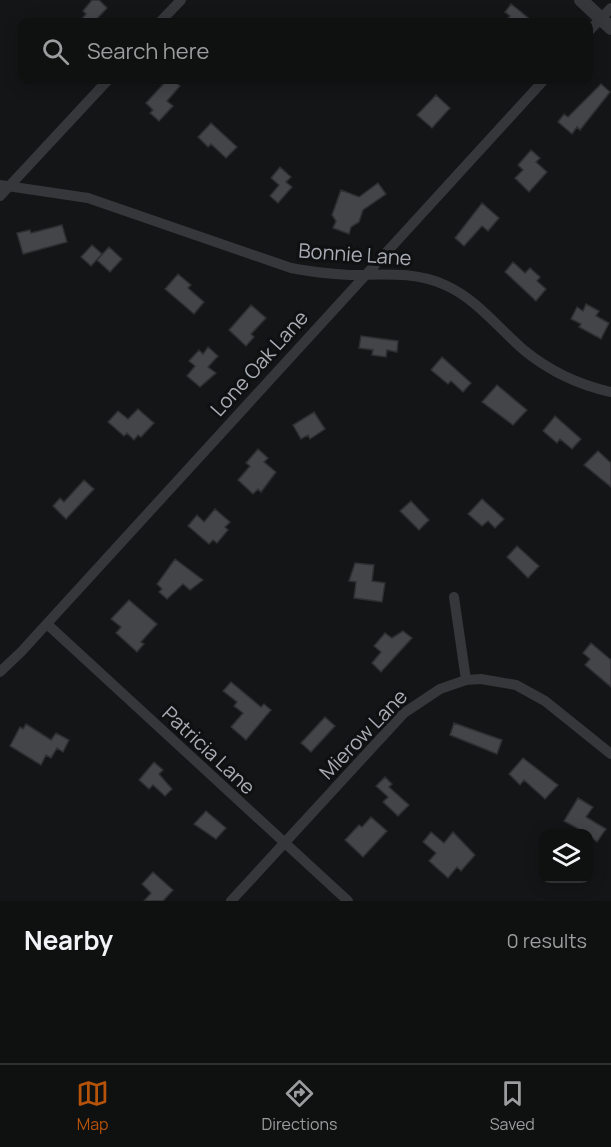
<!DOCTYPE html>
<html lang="en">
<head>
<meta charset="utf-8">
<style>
  body { margin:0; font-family:Manrope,sans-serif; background:#1d1e1e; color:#f1f3f6 }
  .controls { position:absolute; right:18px; bottom:18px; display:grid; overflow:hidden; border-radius:12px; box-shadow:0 3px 15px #0003 }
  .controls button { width:54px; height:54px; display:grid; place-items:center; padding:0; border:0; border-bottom:2px solid #2f3030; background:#0f1010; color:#f1f3f6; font:30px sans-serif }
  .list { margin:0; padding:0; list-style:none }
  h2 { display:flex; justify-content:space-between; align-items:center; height:78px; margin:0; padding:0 24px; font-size:26px }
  h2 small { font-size:20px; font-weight:400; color:#9b9d9f }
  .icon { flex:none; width:33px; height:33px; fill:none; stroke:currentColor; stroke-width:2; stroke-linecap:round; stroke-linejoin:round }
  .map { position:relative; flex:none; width:611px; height:901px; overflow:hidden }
  .search { position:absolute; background:#0f1010; box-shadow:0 3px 15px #0003; left:18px; right:18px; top:18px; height:66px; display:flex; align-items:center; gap:15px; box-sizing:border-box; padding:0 21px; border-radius:12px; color:#9b9d9f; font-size:22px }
  .sheet { height:162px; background:#0f1010 }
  nav { display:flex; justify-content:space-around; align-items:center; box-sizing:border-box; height:84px; border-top:2px solid #2f3030; background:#0f1010; font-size:16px; color:#9b9d9f }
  nav a { display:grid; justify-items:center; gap:3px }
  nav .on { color:#b45309 }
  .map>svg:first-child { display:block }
  .building { fill:#444549; stroke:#2f2f32; stroke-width:1.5 }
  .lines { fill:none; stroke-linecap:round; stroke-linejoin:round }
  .minor { stroke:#36373a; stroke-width:10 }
  .tertiary { stroke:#36373a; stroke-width:14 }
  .labels { text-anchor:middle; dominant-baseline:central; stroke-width:6; stroke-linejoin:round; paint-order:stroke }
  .street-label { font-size:20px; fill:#a8adb5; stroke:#0f1011 }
</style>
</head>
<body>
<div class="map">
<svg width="611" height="901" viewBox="0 0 611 901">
  <rect width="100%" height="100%" fill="#141516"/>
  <path class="building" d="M92 0H99L107 8 94 22H79L86 14 83 11Z
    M511 4 520 11 533 22H504L510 16 505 12Z
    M167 80H173L180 86 167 101 173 106 159 121 150 113 153 110 146 103Z
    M601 84 610 92 580 130 577 127 572 134 558 122 564 114 568 117Z
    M436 95 450 108 432 128 417 115Z
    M211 123 237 147 226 158 211 144 208 147 198 137Z
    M531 150 540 158 536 162 547 172 529 192 515 178 523 170 518 165Z
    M280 167 291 177 286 182 292 187 278 203 270 196 279 185 271 178Z
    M378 183 386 194 363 210 359 222 351 227 349 234 333 228 336 221 332 215 341 190 359 197Z
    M482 203 499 218 488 231 482 226 464 246 455 238Z
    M62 225 67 242 23 254 17 233 30 230 31 233Z
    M92 245 102 254 91 266 81 257Z
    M109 247 122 259 110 272 97 260Z
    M513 262 525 273 530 268 540 277 537 281 546 289 536 301 505 272Z
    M178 274 191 285 188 288 204 302 194 314 165 289Z
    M586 304 599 311 596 316 609 323 601 339 579 327 581 324 571 319 577 307 583 311Z
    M251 305 266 318 251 334 254 337 246 346 229 330Z
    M361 336 398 341 397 352 387 350 386 357 372 355 373 350 359 348Z
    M208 347 218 356 208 367 216 373 200 387 187 376 195 366 189 361 199 350 203 354Z
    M442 357 471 383 463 392 451 381 448 384 431 370Z
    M497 385 527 410 513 425 482 402Z
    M138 409 154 423 141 437 138 435 134 440 127 433 124 436 108 422 118 411 128 419Z
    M314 412 325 429 310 439 308 435 301 439 293 425Z
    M555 416 581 439 572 449 560 439 557 443 543 431Z
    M258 449 268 458 264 462 276 472 261 492 258 489 253 494 238 480 250 466 246 463Z
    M598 451 611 463V487L584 465Z
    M84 480 94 489 66 519 53 506 60 498 64 502Z
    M482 499 504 519 495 528 488 521 482 526 468 514Z
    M411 501 429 520 419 530 400 511Z
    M215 509 230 522 225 527 228 530 217 543 213 540 209 544 188 526 197 515 204 522Z
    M517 546 539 566 528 578 507 557Z
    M175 559 203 580 190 590 183 584 167 599 159 592 162 589 157 584Z
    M355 563 374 565 372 581 385 583 382 602 354 598 356 582 349 581Z
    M129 600 157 624 141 642 144 644 137 652 116 633 121 627 111 619Z
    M403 631 412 638 381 672 372 663 381 652 374 646 385 633 392 638Z
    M591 643 611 660V687L585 665 590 659 583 653Z
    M231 682 261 707 264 704 271 710 246 740 231 727 243 713 234 706 237 702 223 691Z
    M325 717 335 726 311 752 301 743Z
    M454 723 502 740 497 754 450 735Z
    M26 724 51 740 56 733 69 740 63 752 57 748 51 758 46 755 41 765 10 746 20 727 23 729Z
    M523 758 558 785 545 799 524 780 520 785 509 774Z
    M154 762 163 770 159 774 172 789 165 796 153 785 149 789 139 780Z
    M385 777 392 784 389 787 409 805 398 816 383 802 388 797 376 786Z
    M578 798 593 807 586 817 606 829 597 842 588 834 564 821Z
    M206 811 226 828 216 839 194 824Z
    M371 817 387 831 363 857 345 840 359 825 362 827Z
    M431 832 444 843 453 832 475 855 461 871 457 867 448 878 429 861 436 853 423 842Z
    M153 872 173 890 163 901H144L151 893 142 884Z"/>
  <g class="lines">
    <path class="minor" d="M160 22 181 0
      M588 32 611 8
      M0 185 88 198 291 268C311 272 331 274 350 275 382 275 414 271 445 285 477 299 499 329 525 351 551 372 579 385 611 392
      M0 196 108 80
      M454 597 466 680
      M47 624 348 901
      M0 672 21 652 544 80
      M231 901 404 713 440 689 466 680 481 679 516 685 545 701 611 754"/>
    <path class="tertiary" d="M581 0 611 28"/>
  </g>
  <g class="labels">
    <g class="street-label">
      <text transform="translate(355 254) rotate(4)">Bonnie Lane</text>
      <text transform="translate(259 363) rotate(-48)">Lone Oak Lane</text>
      <text transform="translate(363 734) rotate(-46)">Mierow Lane</text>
      <text transform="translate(209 750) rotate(43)">Patricia Lane</text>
    </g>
  </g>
</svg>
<div class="controls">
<button><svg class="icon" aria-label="layers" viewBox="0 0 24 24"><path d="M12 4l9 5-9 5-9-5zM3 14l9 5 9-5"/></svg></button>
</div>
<div class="search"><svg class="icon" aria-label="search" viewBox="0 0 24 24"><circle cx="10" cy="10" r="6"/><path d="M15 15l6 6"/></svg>Search here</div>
</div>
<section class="sheet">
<h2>Nearby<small>0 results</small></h2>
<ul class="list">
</ul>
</section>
<nav>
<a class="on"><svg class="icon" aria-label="map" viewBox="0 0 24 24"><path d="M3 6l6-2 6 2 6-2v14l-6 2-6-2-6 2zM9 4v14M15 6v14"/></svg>Map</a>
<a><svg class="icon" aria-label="directions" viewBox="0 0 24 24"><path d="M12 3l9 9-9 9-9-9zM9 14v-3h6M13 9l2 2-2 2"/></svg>Directions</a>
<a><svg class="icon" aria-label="saved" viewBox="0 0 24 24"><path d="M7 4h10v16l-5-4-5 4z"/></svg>Saved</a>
</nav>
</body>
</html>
